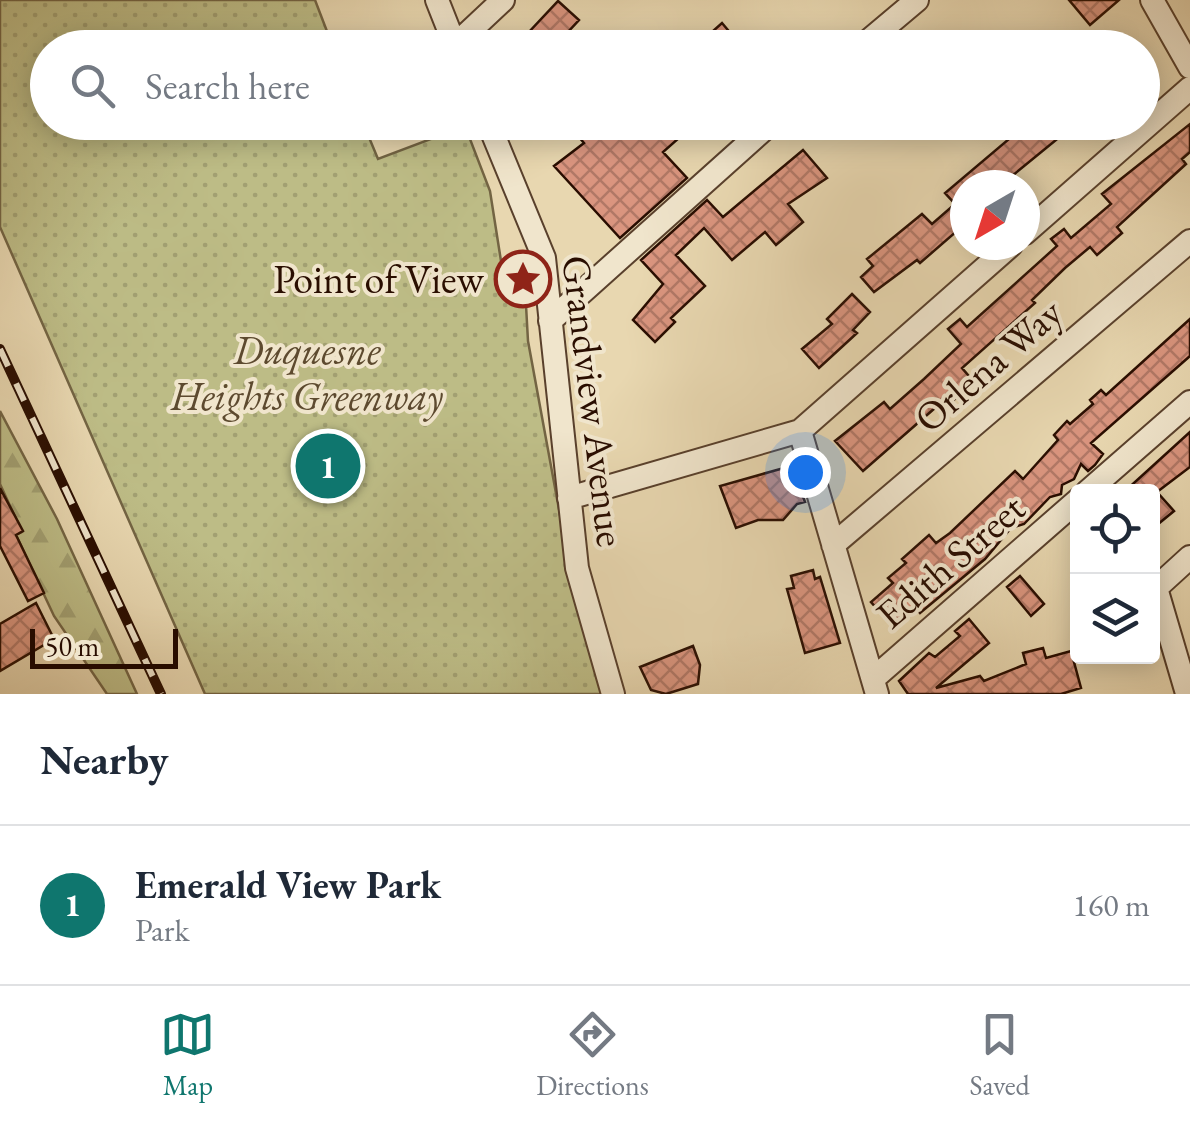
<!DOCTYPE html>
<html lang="en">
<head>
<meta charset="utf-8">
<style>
  body { margin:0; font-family:"EB Garamond",serif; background:#f2f2f3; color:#1f2937 }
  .controls { position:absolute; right:30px; bottom:30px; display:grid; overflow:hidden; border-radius:10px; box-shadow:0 5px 25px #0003 }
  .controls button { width:90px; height:90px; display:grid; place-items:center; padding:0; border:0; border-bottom:2px solid #e0e1e3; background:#fff; color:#1f2937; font:50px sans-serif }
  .compass { position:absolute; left:950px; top:170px; width:90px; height:90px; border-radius:50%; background:#fff; box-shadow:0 5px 25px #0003; rotate:219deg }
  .scale { position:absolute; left:30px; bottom:25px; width:148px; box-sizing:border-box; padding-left:10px; border:5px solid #290d00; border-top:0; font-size:28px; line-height:35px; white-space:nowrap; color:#290d00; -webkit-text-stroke:8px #f0e5cc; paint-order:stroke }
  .you { position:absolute; left:805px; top:472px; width:35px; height:35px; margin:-25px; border:8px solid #fff; border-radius:50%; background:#1a73e8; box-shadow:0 0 0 15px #1a73e833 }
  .badge { display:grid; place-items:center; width:65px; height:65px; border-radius:50%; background:#0f766e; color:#fff; font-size:32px; font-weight:700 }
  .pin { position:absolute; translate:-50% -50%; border:5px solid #fff; box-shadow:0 2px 10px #0006 }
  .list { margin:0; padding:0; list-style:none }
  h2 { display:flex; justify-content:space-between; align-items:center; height:130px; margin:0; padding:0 40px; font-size:42px }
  h2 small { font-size:32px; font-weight:400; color:#747a83 }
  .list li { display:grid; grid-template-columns:65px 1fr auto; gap:30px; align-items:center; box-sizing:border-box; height:160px; padding:0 40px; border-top:2px solid #e0e1e3 }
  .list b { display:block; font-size:38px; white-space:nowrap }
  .list p { margin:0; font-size:32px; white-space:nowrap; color:#747a83 }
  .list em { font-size:32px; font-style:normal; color:#747a83 }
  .icon { flex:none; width:55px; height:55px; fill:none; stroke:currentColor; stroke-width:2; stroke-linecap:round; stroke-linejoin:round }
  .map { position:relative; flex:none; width:1190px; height:694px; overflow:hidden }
  .search { position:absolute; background:#fff; box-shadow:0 5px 25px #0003; left:30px; right:30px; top:30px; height:110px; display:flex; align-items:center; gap:25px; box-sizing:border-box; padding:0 35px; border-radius:55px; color:#747a83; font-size:38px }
  .sheet { height:290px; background:#fff }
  nav { display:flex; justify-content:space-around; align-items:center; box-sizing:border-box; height:140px; border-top:2px solid #e0e1e3; background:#fff; font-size:28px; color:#747a83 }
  nav a { display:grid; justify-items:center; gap:5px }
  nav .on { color:#0f766e }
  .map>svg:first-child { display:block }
  .forest { fill:url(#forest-firs); stroke:#736443; stroke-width:2.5 }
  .park { fill:url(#park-dots); stroke:#736443; stroke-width:2.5 }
  .building { fill:url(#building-cross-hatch); stroke:#290d00; stroke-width:2.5 }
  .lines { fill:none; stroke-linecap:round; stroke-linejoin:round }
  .minor-casing { stroke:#59402c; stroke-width:26 }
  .minor { stroke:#f0e5cc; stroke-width:22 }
  .rail-casing { stroke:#290d00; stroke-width:10 }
  .rail { stroke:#f0e5cc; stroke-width:6; stroke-dasharray:19; stroke-linecap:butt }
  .labels { text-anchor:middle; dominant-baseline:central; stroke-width:8; stroke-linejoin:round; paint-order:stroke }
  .poi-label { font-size:40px; fill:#290d00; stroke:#f0e5cc; text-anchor:end }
  .park-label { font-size:40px; font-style:italic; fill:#5d4a2f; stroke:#f0e5cc }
  .street-label { font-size:40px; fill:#290d00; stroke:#f0e5cc }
</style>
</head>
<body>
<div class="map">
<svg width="1190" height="694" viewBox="0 0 1190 694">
  <defs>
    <pattern id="forest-firs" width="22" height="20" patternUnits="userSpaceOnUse" patternTransform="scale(2.5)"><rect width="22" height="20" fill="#bdbc86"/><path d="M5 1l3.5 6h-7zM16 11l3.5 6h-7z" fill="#a2a072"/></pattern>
    <pattern id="park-dots" width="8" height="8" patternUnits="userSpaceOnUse" patternTransform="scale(2.5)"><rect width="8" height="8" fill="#bdbc86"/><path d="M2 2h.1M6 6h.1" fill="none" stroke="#a2a072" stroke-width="1.8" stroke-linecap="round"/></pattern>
    <pattern id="building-cross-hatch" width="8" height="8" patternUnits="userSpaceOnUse" patternTransform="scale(2.5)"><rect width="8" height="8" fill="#da957f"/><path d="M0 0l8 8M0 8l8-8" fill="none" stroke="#b17866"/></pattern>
  </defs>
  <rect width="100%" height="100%" fill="#e8d7b0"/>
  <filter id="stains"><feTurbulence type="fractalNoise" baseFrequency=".002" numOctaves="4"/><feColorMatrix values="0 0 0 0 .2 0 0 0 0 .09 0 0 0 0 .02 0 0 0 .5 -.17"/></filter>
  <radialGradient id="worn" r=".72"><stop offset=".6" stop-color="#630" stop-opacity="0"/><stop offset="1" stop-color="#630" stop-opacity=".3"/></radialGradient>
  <path class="forest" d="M0 411 57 519 137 694H107L54 616 16 535 22 532 0 484Z"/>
  <path class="park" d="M0 0H315L333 47 48 48V122L363 123 378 159 465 126 490 191 501 261 526 305 528 341 574 591 605 694H205L0 227Z"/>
  <path class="building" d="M1069 0H1119L1090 25Z
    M558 1 579 20 553 48H514Z
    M722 23 743 48H694Z
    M566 122H697L663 152 687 178 620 238 554 166 584 143Z
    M1029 122H1078L1001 185H965V224L920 263 917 260 874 292 861 277 873 266 867 259 922 214 932 224 955 204 945 193Z
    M1190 124V152L1182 159 1186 164 1117 227 1122 233 1097 255 1090 247 1065 268 1032 300 1035 303 962 368 974 382 948 405 943 401 863 471 835 441 884 402 890 409 924 379 961 344 948 329 960 319 967 327 1057 246 1051 239 1064 229 1071 238 1111 204 1102 194Z
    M803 150 827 178 788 204 803 222 776 245 765 232 732 260 704 228 676 255 705 286 671 318 675 322 655 342 633 320 663 284 641 260 707 200 723 217Z
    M852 294 870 312 853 330 857 333 819 368 802 349 832 324 827 319Z
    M1190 319V356L1091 443 1103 454 1095 465 1088 471 1081 464 1074 479 1062 485 1061 494 1050 497 1024 524 1011 528 985 559 920 613 914 606 895 622 890 617 887 620 871 602 893 583 888 578 906 563 902 559 929 535 936 543 950 533 1015 471 1023 479 1058 440 1054 435 1067 421 1070 424 1093 404 1090 400 1101 390 1106 395Z
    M1190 432V467L1157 492 1174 511 1152 529V492H1124Z
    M791 466 805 502 797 504 783 520H758L736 528 720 486Z
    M0 488 23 531 16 535 44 593 28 601 0 546Z
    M813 570 815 579 820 577 840 643 805 653 787 589 794 588 791 576Z
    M1020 576 1044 604 1031 616 1007 587Z
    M36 603 54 639 0 671V624Z
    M969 619 989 643 936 688 980 676 984 681 1026 664 1023 653 1043 648 1046 658 1071 651 1081 688 1061 694H908L899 681 929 653 935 657 960 636 955 631Z
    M693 646 700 665 698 684 666 694 651 690 640 667Z"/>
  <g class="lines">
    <g class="minor-casing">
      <path id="minor" d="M437 0 456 48
        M1152 0 1190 67
        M455 45 503 0
        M860 48 917 0
        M488 122 544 258 577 568 613 694
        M1025 233 1190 88
        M550 321 772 122
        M800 431 877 694
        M1087 492 1190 402
        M569 498 800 431 1011 245
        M833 545 1190 241
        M873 679 1078 500
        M1186 690 1156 588 1190 557"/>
    </g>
    <use href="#minor" class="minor"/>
    <g class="rail-casing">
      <path id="rail" d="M0 349 161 694"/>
    </g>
    <use href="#rail" class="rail"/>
  </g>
  <defs>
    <g id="sight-ring" transform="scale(2.875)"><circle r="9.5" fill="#f0e5cc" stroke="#8f2418" stroke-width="1.5"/><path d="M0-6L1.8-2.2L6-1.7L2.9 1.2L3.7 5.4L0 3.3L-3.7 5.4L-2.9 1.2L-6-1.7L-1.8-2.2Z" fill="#8f2418"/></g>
  </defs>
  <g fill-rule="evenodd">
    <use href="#sight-ring" x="523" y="279"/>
  </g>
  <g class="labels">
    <g class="poi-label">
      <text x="484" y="279">Point of View</text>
    </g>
    <g class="park-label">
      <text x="307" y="350">Duquesne<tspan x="307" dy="46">Heights Greenway</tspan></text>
    </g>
    <g class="street-label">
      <text transform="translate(988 365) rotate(-41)">Orlena Way</text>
      <text transform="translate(594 401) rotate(83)">Grandview Avenue</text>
      <text transform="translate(950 561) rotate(-41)">Edith Street</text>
    </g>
  </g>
  <rect width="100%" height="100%" filter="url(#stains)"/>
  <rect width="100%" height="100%" fill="url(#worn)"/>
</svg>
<div class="controls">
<button><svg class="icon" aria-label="locate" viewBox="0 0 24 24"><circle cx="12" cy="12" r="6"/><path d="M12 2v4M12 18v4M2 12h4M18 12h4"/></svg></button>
<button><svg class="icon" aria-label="layers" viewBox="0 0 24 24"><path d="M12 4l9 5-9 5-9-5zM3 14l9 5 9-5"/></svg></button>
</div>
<svg class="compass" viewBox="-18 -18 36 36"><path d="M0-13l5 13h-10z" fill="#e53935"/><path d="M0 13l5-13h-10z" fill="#747a83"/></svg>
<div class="scale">50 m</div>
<div class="you"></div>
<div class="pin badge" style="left:328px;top:466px">1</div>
<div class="search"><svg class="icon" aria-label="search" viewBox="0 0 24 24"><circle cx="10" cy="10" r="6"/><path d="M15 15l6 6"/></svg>Search here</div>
</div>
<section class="sheet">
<h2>Nearby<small></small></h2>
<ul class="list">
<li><span class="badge">1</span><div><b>Emerald View Park</b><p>Park</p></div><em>160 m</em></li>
</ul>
</section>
<nav>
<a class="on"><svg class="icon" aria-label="map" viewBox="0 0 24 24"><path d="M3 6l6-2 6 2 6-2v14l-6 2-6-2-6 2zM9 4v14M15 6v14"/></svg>Map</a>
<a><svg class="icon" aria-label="directions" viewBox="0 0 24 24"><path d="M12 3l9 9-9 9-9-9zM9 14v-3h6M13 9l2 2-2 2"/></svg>Directions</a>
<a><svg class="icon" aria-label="saved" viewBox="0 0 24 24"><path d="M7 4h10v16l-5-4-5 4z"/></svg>Saved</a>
</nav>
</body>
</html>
